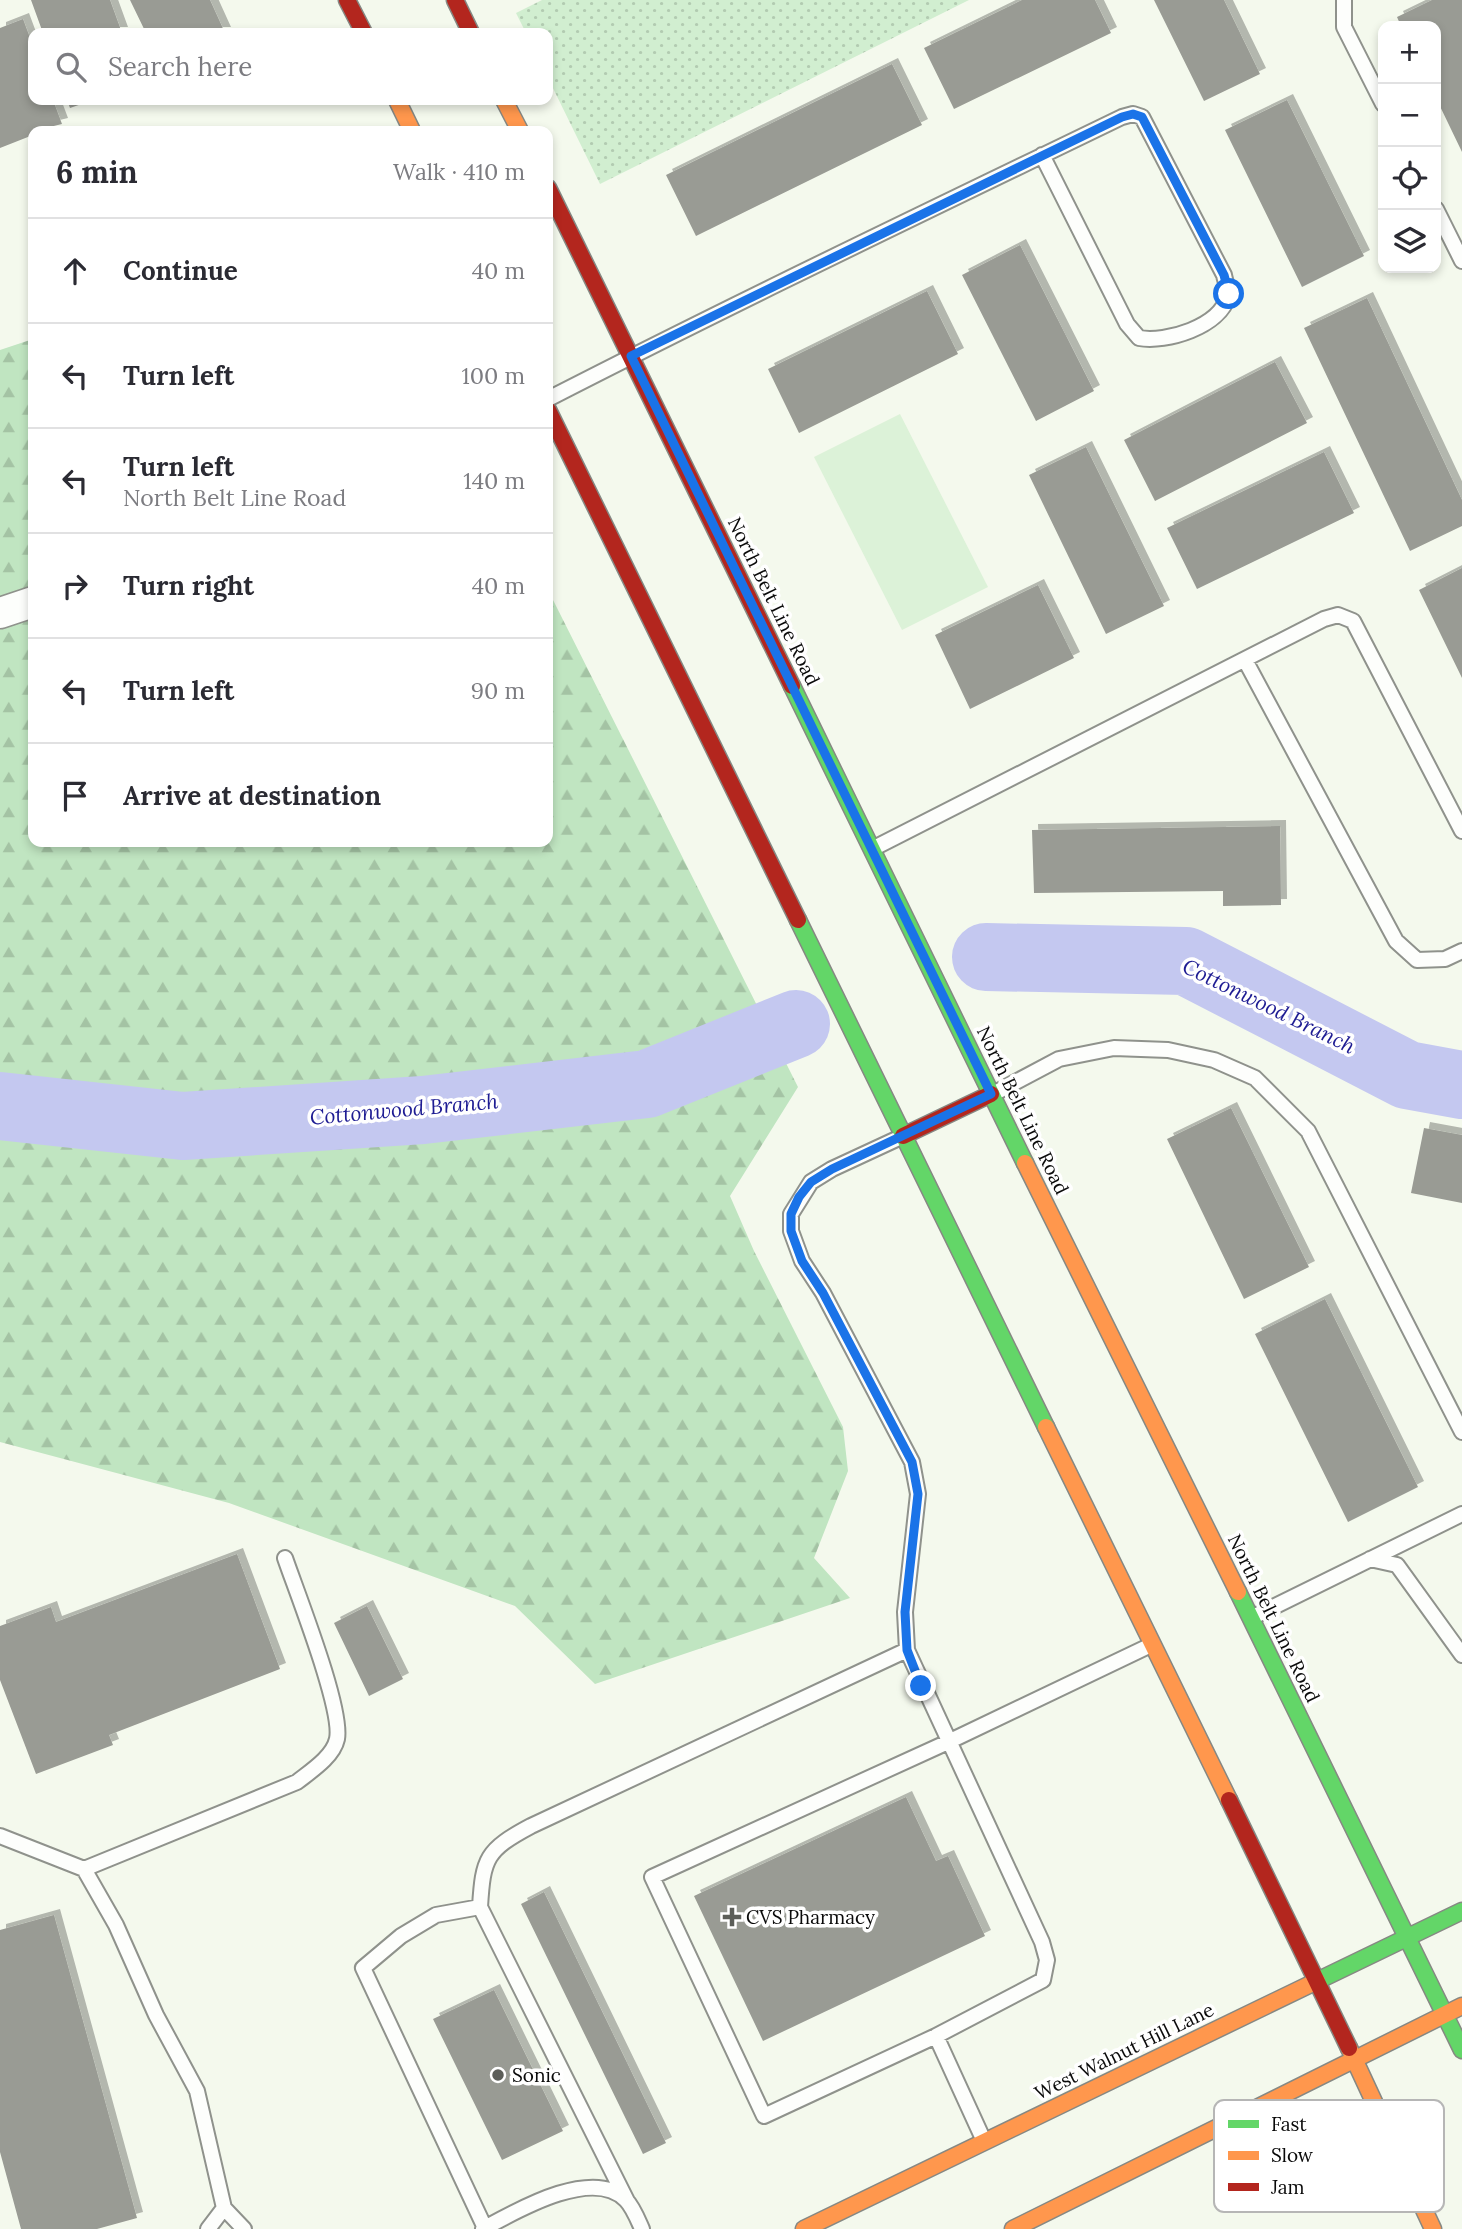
<!DOCTYPE html>
<html lang="en">
<head>
<meta charset="utf-8">
<style>
  body { margin:0; font-family:Lora,serif; background:#f2f2f3; color:#2b2b33 }
  .controls { position:absolute; right:21px; top:21px; display:grid; overflow:hidden; border-radius:14px; box-shadow:0 4px 10px #0003 }
  .controls button { width:63px; height:63px; display:grid; place-items:center; padding:0; border:0; border-bottom:2px solid #e1e1e2; background:#fff; color:#2b2b33; font:35px sans-serif }
  .stop { position:absolute; width:21px; height:21px; margin:-16px; border:5px solid #1a73e8; border-radius:50%; background:#fff }
  .stop.end { background:#1a73e8; border-color:#fff; box-shadow:0 2px 7px #0008 }
  .list { margin:0; padding:0; list-style:none }
  h2 { display:flex; justify-content:space-between; align-items:center; height:91px; margin:0; padding:0 28px; font-size:30px }
  h2 small { font-size:23px; font-weight:400; color:#7c7c81 }
  .list li { display:grid; grid-template-columns:46px 1fr auto; gap:21px; align-items:center; box-sizing:border-box; height:105px; padding:0 28px; border-top:2px solid #e1e1e2 }
  .list b { display:block; font-size:26px; white-space:nowrap }
  .list p { margin:0; font-size:23px; white-space:nowrap; color:#7c7c81 }
  .list em { font-size:23px; font-style:normal; color:#7c7c81 }
  .icon { flex:none; width:38px; height:38px; fill:none; stroke:currentColor; stroke-width:2; stroke-linecap:round; stroke-linejoin:round }
  .map { position:relative; flex:none; width:1462px; height:2229px; overflow:hidden }
  .search { position:absolute; background:#fff; box-shadow:0 4px 10px #0003; left:28px; top:28px; width:525px; height:77px; display:flex; align-items:center; gap:18px; box-sizing:border-box; padding:0 24px; border-radius:14px; color:#7c7c81; font-size:26px }
  .panel { position:absolute; background:#fff; box-shadow:0 4px 10px #0003; left:28px; top:126px; width:525px; height:721px; border-radius:14px }
  .map>svg:first-child { display:block }
  .grass { fill:url(#grass-dots) }
  .forest { fill:url(#forest-firs) }
  .pitch { fill:#dcf2d8 }
  .lines { fill:none; stroke-linecap:round; stroke-linejoin:round }
  .river { stroke:#c4c8f0; stroke-width:68 }
  .building { fill:#999b94; filter:url(#shadow) }
  .lane-casing { stroke:#8f928c; stroke-width:18 }
  .street-casing { stroke:#8f928c; stroke-width:33 }
  .fast-casing { stroke:#868883; stroke-width:19 }
  .slow-casing { stroke:#868883; stroke-width:19 }
  .jam-casing { stroke:#868883; stroke-width:19 }
  .lane { stroke:#fdfefc; stroke-width:14 }
  .street { stroke:#fdfefc; stroke-width:30 }
  .fast { stroke:#63d668; stroke-width:16 }
  .slow { stroke:#ff974d; stroke-width:16 }
  .jam { stroke:#b3261e; stroke-width:16 }
  .route { stroke:#1a73e8; stroke-width:9 }
  .poi-dot { fill:#5c5e59; stroke:#fff; stroke-width:2.5 }
  .labels { text-anchor:middle; dominant-baseline:central; stroke-width:7; stroke-linejoin:round; paint-order:stroke }
  .street-label { font-size:19px; fill:#0a0a0a; stroke:#fff }
  .poi-label { font-size:19px; fill:#0a0a0a; stroke:#fff; text-anchor:start }
  .water-label { font-size:21px; font-style:italic; fill:#1e1c93; stroke:#fff }
  .key { fill:#fff; stroke:#b6b6b6; stroke-width:2 }
  .key-label { font-size:19px; fill:#0a0a0a }
</style>
</head>
<body>
<div class="map">
<svg width="1462" height="2229" viewBox="0 0 1462 2229">
  <defs>
    <pattern id="grass-dots" width="8" height="8" patternUnits="userSpaceOnUse" patternTransform="scale(1.75)"><rect width="8" height="8" fill="#d1eed0"/><path d="M2 2h.1M6 6h.1" fill="none" stroke="#b2cbb1" stroke-width="1.8" stroke-linecap="round"/></pattern>
    <pattern id="forest-firs" width="22" height="20" patternUnits="userSpaceOnUse" patternTransform="scale(1.75)"><rect width="22" height="20" fill="#c0e5c1"/><path d="M5 1l3.5 6h-7zM16 11l3.5 6h-7z" fill="#a4c3a4"/></pattern>
    <filter id="shadow"><feDropShadow dx="6" dy="-6" stdDeviation="0" flood-color="#0004"/></filter>
  </defs>
  <rect width="100%" height="100%" fill="#f4f9ed"/>
  <path class="grass" d="M542 0H969L600 184 548 78V33H526L516 13Z"/>
  <path class="forest" d="M33 339V842H548V590L798 1087 730 1196 754 1251 843 1427 848 1471 814 1558 850 1598 595 1684 515 1606 229 1503 0 1442V350Z"/>
  <path class="pitch" d="M900 414 988 587 902 630 814 457Z"/>
  <g class="lines">
    <path class="river" d="M986 957 1186 961 1407 1075 1462 1085
      M0 1106 183 1126 423 1110 647 1084 796 1024"/>
  </g>
  <path class="building" d="M31 0H110L122 33H43Z
    M130 0H210L225 33H146Z
    M1022 0H1095L1111 33 954 109 924 48Z
    M1154 0H1224L1260 74 1204 101Z
    M1432 0H1462V152L1436 98V26H1401L1397 17Z
    M23 19 33 46V100H53L62 124 33 131V135L0 148V28Z
    M892 64 922 125 696 236 666 175Z
    M67 100H93L70 108Z
    M1287 100 1364 256 1302 287 1225 130Z
    M1020 245 1094 391 1036 421 962 275Z
    M927 291 958 354 799 433 768 369Z
    M1367 298 1462 500V526L1410 551 1304 328Z
    M1275 362 1307 423 1155 501 1124 440Z
    M1086 447 1164 606 1106 634 1029 475Z
    M1324 452 1354 513 1197 589 1167 528Z
    M1462 568V678L1419 590Z
    M1038 585 1074 658 970 709 935 635Z
    M1280 826 1281 905 1223 906V891L1034 893 1032 830Z
    M1231 1108 1309 1267 1244 1299 1167 1139Z
    M1424 1128 1462 1135V1203L1411 1193Z
    M1325 1299 1418 1487 1348 1522 1255 1334Z
    M237 1554 280 1669 109 1735 113 1745 36 1774 0 1680V1626L51 1607 56 1622Z
    M367 1606 403 1679 369 1696 334 1623Z
    M906 1797 936 1861 948 1856 985 1936 763 2041 694 1896Z
    M544 1892 666 2143 643 2154 521 1904Z
    M54 1915 137 2218 97 2229H21L0 2152V1930Z
    M494 1990 563 2131 502 2160 433 2019Z"/>
  <g class="lines">
    <g class="lane-casing">
      <path id="lane" d="M1344 0V27L1383 104
        M1436 209 1462 261
        M548 399C737 302 930 210 1122 117L1133 114 1142 117 1224 275C1225 281 1229 290 1228 296 1220 327 1166 343 1139 338L1127 324 1042 155
        M1245 660 1396 941 1417 960 1445 959 1462 951
        M874 848 1324 619 1338 615 1353 621 1462 831
        M993 1094 1059 1059 1114 1048 1168 1050 1214 1060 1255 1078 1308 1131 1462 1432
        M901 1137 832 1169 811 1182 791 1214V1231L802 1261 823 1293 912 1462 918 1494 905 1612 907 1650 1042 1942 1047 1960 1043 1980 936 2036 984 2141
        M1370 1559 1397 1565 1462 1655
        M1253 1617 1462 1514
        M0 1836 84 1869 116 1925 156 2015 197 2091 224 2208
        M84 1869 297 1782C311 1771 333 1757 337 1739 343 1709 297 1593 285 1558
        M480 1907 436 1915 401 1936 363 1968 485 2228
        M936 2036 764 2116 652 1877 948 1742 1151 1645
        M627 2201 480 1907C483 1858 486 1850 531 1826L907 1650
        M208 2229 224 2208 244 2229
        M483 2229C516 2211 593 2166 626 2200 633 2207 638 2220 642 2229"/>
    </g>
    <g class="street-casing">
      <path id="street" d="M0 613 33 602"/>
    </g>
    <g class="fast-casing">
      <path id="fast" d="M792 686 1025 1163
        M798 920 1046 1427
        M1238 1592 1462 2050
        M1317 1981 1462 1911"/>
    </g>
    <g class="slow-casing">
      <path id="slow" d="M397 100 412 131
        M504 100 520 131
        M1025 1163 1238 1592
        M1046 1427 1229 1800
        M1349 2048 1433 2229
        M804 2229 1317 1981
        M1013 2229 1462 2006"/>
    </g>
    <g class="jam-casing">
      <path id="jam" d="M347 0 364 33
        M455 0 471 33
        M548 188 792 686
        M548 410 798 920
        M903 1136 991 1094
        M1229 1800 1349 2048"/>
    </g>
    <use href="#lane" class="lane"/>
    <use href="#street" class="street"/>
    <use href="#fast" class="fast"/>
    <use href="#slow" class="slow"/>
    <use href="#jam" class="jam"/>
  </g>
  <g class="lines">
    <path class="route" d="M921 1686 907 1650 905 1612 918 1494 912 1462 823 1293 802 1261 791 1231V1214L799 1197 811 1182 832 1169 991 1094 631 356 1122 117 1133 114 1142 117 1224 275 1229 294"/>
  </g>
  <g class="poi-dot">
    <path d="M728.5 1906.5h7v7h7v7h-7v7h-7v-7h-7v-7h7z"/>
    <circle cx="498" cy="2075" r="7"/>
  </g>
  <g class="labels">
    <g class="street-label">
      <text transform="translate(774 601) rotate(64)">North Belt Line Road</text>
      <text transform="translate(1023 1110) rotate(64)">North Belt Line Road</text>
      <text transform="translate(1274 1618) rotate(64)">North Belt Line Road</text>
      <text transform="translate(1124 2051) rotate(-26)">West Walnut Hill Lane</text>
    </g>
    <g class="poi-label">
      <text x="746" y="1917">CVS Pharmacy</text>
      <text x="512" y="2075">Sonic</text>
    </g>
    <g class="water-label">
      <text transform="translate(1269 1006) rotate(26)">Cottonwood Branch</text>
      <text transform="translate(404 1109) rotate(-5)">Cottonwood Branch</text>
    </g>
  </g>
  <rect x="1214" y="2100" width="230" height="112" rx="10" class="key"/>
  <rect x="1228" y="2120" width="31" height="8" fill="#63d668"/>
  <rect x="1228" y="2151" width="31" height="9" fill="#ff974d"/>
  <rect x="1228" y="2183" width="31" height="8" fill="#b3261e"/>
  <g class="key-label">
    <text x="1271" y="2131">Fast</text>
    <text x="1271" y="2162">Slow</text>
    <text x="1271" y="2194">Jam</text>
  </g>
</svg>
<div class="controls">
<button>+</button>
<button>−</button>
<button><svg class="icon" aria-label="locate" viewBox="0 0 24 24"><circle cx="12" cy="12" r="6"/><path d="M12 2v4M12 18v4M2 12h4M18 12h4"/></svg></button>
<button><svg class="icon" aria-label="layers" viewBox="0 0 24 24"><path d="M12 4l9 5-9 5-9-5zM3 14l9 5 9-5"/></svg></button>
</div>
<div class="stop" style="left:1229px;top:294px"></div>
<div class="stop end" style="left:921px;top:1686px"></div>
<div class="search"><svg class="icon" aria-label="search" viewBox="0 0 24 24"><circle cx="10" cy="10" r="6"/><path d="M15 15l6 6"/></svg>Search here</div>
<section class="panel">
<h2>6 min<small>Walk · 410 m</small></h2>
<ul class="list">
<li><svg class="icon" aria-label="ahead" viewBox="0 0 24 24"><path d="M12 20V5M6 11l6-6 6 6"/></svg><div><b>Continue</b></div><em>40 m</em></li>
<li><svg class="icon" aria-label="left" viewBox="0 0 24 24"><path d="M17 20v-9H6M10 6l-5 5 5 5"/></svg><div><b>Turn left</b></div><em>100 m</em></li>
<li><svg class="icon" aria-label="left" viewBox="0 0 24 24"><path d="M17 20v-9H6M10 6l-5 5 5 5"/></svg><div><b>Turn left</b><p>North Belt Line Road</p></div><em>140 m</em></li>
<li><svg class="icon" aria-label="right" viewBox="0 0 24 24"><path d="M7 20v-9h11M14 6l5 5-5 5"/></svg><div><b>Turn right</b></div><em>40 m</em></li>
<li><svg class="icon" aria-label="left" viewBox="0 0 24 24"><path d="M17 20v-9H6M10 6l-5 5 5 5"/></svg><div><b>Turn left</b></div><em>90 m</em></li>
<li><svg class="icon" aria-label="arrive" viewBox="0 0 24 24"><path d="M6 21V4h12l-3 4 3 4H6"/></svg><div><b>Arrive at destination</b></div></li>
</ul>
</section>
</div>
</body>
</html>
